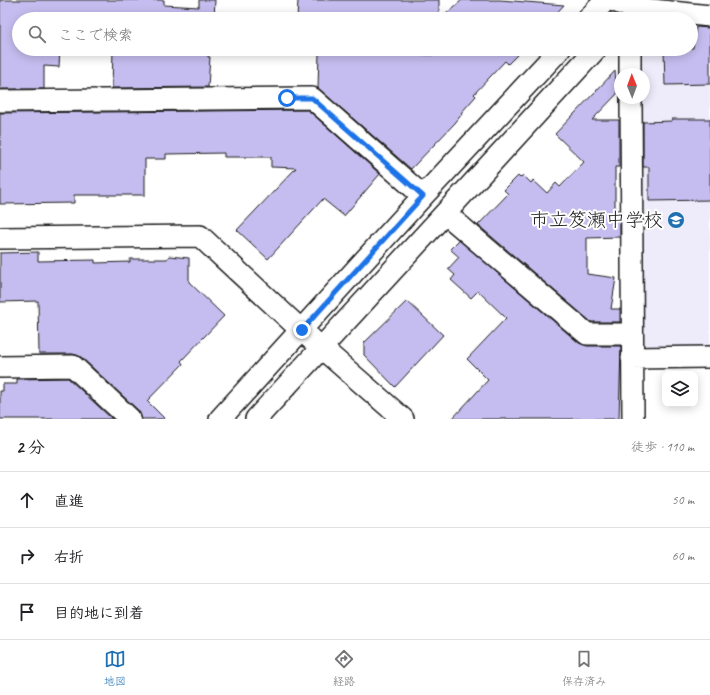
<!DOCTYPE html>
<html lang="ja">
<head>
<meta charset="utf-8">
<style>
  body { margin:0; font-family:Caveat,"Klee One",sans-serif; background:#f6f6f6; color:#202124 }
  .controls { position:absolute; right:12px; bottom:12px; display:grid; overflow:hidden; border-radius:8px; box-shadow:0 2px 10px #0003 }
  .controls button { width:36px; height:36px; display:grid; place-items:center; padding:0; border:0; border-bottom:1px solid #e0e0e0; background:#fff; color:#202124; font:20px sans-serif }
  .compass { position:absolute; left:614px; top:68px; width:36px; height:36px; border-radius:50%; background:#fff; box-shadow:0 2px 10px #0003; rotate:359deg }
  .stop { position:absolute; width:12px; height:12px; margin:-9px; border:3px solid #1a73e8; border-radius:50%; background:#fff }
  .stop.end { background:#1a73e8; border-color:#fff; box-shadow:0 1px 4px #0008 }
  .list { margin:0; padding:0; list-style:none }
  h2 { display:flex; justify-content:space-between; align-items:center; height:52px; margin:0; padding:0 16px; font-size:17px }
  h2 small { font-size:13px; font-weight:400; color:#757577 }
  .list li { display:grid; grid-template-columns:26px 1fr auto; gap:12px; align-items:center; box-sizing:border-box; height:56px; padding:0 16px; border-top:1px solid #e0e0e0 }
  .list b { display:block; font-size:15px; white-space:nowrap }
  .list em { font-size:13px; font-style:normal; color:#757577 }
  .icon { flex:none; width:22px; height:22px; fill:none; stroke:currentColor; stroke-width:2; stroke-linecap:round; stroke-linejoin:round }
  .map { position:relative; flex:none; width:710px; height:419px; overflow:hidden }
  .search { position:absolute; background:#fff; box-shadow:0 2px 10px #0003; left:12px; right:12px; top:12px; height:44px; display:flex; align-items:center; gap:10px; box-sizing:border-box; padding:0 14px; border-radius:22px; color:#757577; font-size:15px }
  .sheet { height:220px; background:#fff }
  nav { display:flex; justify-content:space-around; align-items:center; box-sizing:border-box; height:56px; border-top:1px solid #e0e0e0; background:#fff; font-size:11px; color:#757577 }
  nav a { display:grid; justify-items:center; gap:2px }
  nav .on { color:#1f6fb2 }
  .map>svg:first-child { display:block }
  .built { fill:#eeebfa }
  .building { fill:#c5bdef; stroke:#1c1c1c }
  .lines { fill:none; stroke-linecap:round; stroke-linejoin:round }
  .minor-casing { stroke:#1c1c1c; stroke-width:24 }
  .minor { stroke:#fff; stroke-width:21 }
  .route { stroke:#1a73e8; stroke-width:5 }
  .labels { text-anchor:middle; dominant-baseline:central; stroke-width:4; stroke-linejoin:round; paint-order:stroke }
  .poi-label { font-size:19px; fill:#1c1c1c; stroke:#fff; text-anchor:end }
</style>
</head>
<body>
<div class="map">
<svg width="710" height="419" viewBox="0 0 710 419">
  <rect width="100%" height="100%" fill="#fff"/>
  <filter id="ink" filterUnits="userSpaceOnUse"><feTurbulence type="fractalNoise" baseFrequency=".025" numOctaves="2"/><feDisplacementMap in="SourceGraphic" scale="8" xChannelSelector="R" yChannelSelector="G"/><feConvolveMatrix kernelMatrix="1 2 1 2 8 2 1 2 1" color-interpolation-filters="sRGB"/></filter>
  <g filter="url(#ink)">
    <path class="built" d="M691 23 710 26V347L649 348 643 342 640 98H644V74H640L639 49H691Z"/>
    <path class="building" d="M0 0H164V5L199 7V0H215L214 19H115L78 16V19H19V49H60L59 67 44 66V89H0Z
      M298 0H439V19H297Z
      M462 0H500L564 5 551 19H440Z
      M696 27 710 28V84L665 85 664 49 693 48Z
      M113 49H208V57H210L208 87 112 88Z
      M427 49H523L508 64 505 61 474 94 476 96 461 113 462 114 455 123 411 169 318 88 319 52 433 55Z
      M615 71 617 94 592 120H619V167H615V210H620V237L587 238V274L616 278 611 309H620V322H591L478 225 508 194 504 190 518 176 520 178 523 175 531 183 533 180 547 193 556 183 560 187 584 162 555 134Z
      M308 110 380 174 344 216 323 199 268 259 237 230 296 168 271 167V157H224V153L166 154V159H145V195H74V203L0 204V113Z
      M672 119H710V200L649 201V167H643V122L672 121Z
      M459 240 579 343 587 346H621L619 419H452L488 380 467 359 506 318 478 291 471 298 451 280 455 275 448 269 459 257 450 249Z
      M38 252V261L95 260V263L130 262V259H167L169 256 189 258V282L224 316 181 361 183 364 147 401 165 419H142L138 410 81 357 73 354H39L38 301 0 302V253Z
      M407 301 443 335 395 387 364 355V343Z
      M68 378 112 419H0V391H3V384H17V379Z"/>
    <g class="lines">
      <g class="minor-casing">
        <path id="minor" d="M612 0 632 8 710 16
          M588 19 606 0
          M630 49V74
          M631 98 633 419
          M0 101 312 98 423 196
          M446 214 587 334H632
          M0 238 200 236 301 330 403 419
          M632 358 710 357
          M0 367 73 366 130 419
          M220 419 423 196 560 49
          M256 419 596 49"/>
      </g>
      <use href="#minor" class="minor"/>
    </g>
  </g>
  <g class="lines" filter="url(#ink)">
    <path class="route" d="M287 98H312L423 196 302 330"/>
  </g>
  <defs>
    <g id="school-disc" transform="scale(0.9)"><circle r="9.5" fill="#1f6fb2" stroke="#fff"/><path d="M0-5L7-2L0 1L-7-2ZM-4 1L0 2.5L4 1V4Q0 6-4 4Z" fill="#fff"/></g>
  </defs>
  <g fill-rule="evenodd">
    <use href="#school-disc" x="676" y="220"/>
  </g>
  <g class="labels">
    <g class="poi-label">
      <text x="663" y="220">市立笈瀬中学校</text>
    </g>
  </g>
</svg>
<div class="controls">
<button><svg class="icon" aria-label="layers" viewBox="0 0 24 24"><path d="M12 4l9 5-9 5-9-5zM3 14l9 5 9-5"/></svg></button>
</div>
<svg class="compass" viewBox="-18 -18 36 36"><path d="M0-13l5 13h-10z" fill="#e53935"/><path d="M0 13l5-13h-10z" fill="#757577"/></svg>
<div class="stop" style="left:287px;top:98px"></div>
<div class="stop end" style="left:302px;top:330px"></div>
<div class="search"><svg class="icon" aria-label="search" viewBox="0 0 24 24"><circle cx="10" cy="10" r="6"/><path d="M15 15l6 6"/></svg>ここで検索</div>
</div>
<section class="sheet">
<h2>2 分<small>徒歩 · 110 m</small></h2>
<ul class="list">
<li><svg class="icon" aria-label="ahead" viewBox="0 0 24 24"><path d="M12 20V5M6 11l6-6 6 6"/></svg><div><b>直進</b></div><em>50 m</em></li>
<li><svg class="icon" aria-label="right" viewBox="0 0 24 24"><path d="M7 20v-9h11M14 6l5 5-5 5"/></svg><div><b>右折</b></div><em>60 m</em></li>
<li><svg class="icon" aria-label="arrive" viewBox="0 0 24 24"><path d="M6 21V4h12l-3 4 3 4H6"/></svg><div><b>目的地に到着</b></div></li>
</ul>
</section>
<nav>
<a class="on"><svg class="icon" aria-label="map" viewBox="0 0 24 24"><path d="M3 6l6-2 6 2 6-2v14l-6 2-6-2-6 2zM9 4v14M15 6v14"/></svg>地図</a>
<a><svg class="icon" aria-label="directions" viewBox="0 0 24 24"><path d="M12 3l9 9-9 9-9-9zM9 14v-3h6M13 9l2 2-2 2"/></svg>経路</a>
<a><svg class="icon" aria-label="saved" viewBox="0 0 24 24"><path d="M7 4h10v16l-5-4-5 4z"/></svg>保存済み</a>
</nav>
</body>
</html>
